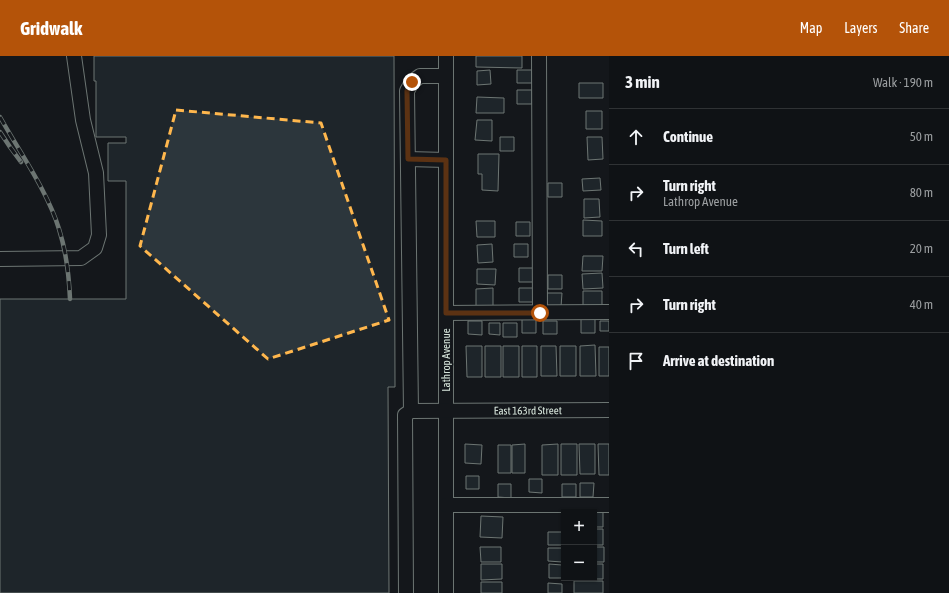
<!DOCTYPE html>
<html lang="en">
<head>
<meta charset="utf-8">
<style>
  body { margin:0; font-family:"Asap Condensed",sans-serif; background:#1d2022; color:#f1f3f6 }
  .controls { position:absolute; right:12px; bottom:12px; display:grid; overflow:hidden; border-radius:0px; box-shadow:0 1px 3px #0004 }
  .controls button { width:36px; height:36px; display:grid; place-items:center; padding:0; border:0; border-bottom:1px solid #2f3234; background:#0f1215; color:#f1f3f6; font:20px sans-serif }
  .stop { position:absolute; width:12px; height:12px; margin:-9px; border:3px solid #b45309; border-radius:50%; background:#fff }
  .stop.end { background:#b45309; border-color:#fff; box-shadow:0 1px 4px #0008 }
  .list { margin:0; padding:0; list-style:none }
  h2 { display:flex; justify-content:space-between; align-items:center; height:52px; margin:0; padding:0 16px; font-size:17px }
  h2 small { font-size:13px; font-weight:400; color:#9b9ea0 }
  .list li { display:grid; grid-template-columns:26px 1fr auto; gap:12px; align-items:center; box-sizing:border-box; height:56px; padding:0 16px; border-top:1px solid #2f3234 }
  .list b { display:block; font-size:15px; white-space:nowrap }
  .list p { margin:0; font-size:13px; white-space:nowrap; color:#9b9ea0 }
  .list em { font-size:13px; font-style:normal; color:#9b9ea0 }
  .icon { flex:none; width:22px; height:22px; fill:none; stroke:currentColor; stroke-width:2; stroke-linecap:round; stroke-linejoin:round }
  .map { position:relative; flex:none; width:609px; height:537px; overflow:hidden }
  header { display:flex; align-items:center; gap:24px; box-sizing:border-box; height:56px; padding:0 20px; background:#b45309; color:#fff }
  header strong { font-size:19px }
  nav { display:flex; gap:22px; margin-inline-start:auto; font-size:14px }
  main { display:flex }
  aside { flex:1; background:#0f1215 }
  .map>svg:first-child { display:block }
  .building { fill:#2c363c; stroke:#d8e6dc }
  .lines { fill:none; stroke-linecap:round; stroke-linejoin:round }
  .minor-casing { stroke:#d8e6dc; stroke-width:16 }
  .minor { stroke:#14181c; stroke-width:14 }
  .rail-casing { stroke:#d8e6dc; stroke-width:4.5 }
  .rail { stroke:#14181c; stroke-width:3; stroke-dasharray:9; stroke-linecap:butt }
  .route { stroke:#b45309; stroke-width:5 }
  .marked { fill:none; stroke:#ffb74d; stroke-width:3; stroke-dasharray:8 5; stroke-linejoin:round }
  .labels { text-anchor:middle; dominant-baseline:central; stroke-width:3; stroke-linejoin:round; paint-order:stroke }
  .street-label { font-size:11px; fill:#d8e6dc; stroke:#14181c }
</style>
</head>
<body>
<header>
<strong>Gridwalk</strong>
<nav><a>Map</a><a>Layers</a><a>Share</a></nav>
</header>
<main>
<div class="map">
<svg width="609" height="537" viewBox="0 0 609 537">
  <rect width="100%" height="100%" fill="#14181c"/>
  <path class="building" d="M94 0H394L395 331H388L389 537H0V243H126V125H108V87H126V81H96V25H94Z
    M476 0H522V12L476 11Z
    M490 14 491 28 477 29V15Z
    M517 14H532V27H517Z
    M579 27H603V42H579Z
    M517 34H532V48H517Z
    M477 41 504 42V57H476Z
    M586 55H602V73H586Z
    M477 64H492V85L475 84Z
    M500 81H514V95H500Z
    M587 81H602L603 103 588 104Z
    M478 98H499L498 135 482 134V118H478Z
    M600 122 601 134 583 135 582 123Z
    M548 127H562V141H548Z
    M584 143H599L600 161 584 162Z
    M583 164 602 165V180H583Z
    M476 165H495V181H477Z
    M516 166H530V180H516Z
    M492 188 493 206 478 207 477 189Z
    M514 188H528V201H514Z
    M583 200H603L602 215H582Z
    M519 212H533V226H519Z
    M477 213H496L495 229 477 228Z
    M602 217 603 232 583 233 582 218Z
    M548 219H562V233H548Z
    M493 232V251H476V233Z
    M519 232H533V246H519Z
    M583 235H602V250H583Z
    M547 237H562L561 251H547Z
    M522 263H536V277H522Z
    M581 263H595V277H581Z
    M468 265H482V279L468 278Z
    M543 265H557V278H543Z
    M600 265H609V275H600Z
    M489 267H500V279L489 278Z
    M503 267H517V281H503Z
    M595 289 596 320H580V290Z
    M466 290H482V321H467Z
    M485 290H501V321H485Z
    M503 290H519V321H503Z
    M522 290H537V321H522Z
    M541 290H556L557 320H541Z
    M560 290H576V320H560Z
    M599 291H609V320H599Z
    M465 388 482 389 481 408 465 407Z
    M525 388V417H512V389Z
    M558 388V419H542V389Z
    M561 388H577V419H561Z
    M579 388H595V418H580Z
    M598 388H609V419H599Z
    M498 389H511V417H498Z
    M466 420H479V433H466Z
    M529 423H542V437L529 436Z
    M580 427H594L593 441H580Z
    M498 428H511V442L498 441Z
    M562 428H576V441H562Z
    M594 456H603V471H594Z
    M481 460 503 461 502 482 480 481Z
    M594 473H603V489H594Z
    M548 476H562V489H548Z
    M480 491H501V506H481Z
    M594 491H604V506H594Z
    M548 492H562V506L548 505Z
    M481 508H502V523L481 524Z
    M549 508 562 509V522H549Z
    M594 508H603V523H574V522H594Z
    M574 525H603V537H574Z
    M481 526H502V537H481Z
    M548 527 562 528V537H548Z"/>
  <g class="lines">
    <g class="minor-casing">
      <g id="minor">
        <path d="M446 0V537"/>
        <path d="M539 0 540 257"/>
        <path d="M408 103 446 104"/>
        <path d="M0 203 81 202 95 192 99 179 96 117 83 64 74 0"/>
        <path d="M446 257 609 256"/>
        <path d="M411 355 407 35 412 26 420 20H446"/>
        <path d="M446 449H609"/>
        <path id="s1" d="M406 537 405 359 411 355 609 354"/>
      </g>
    </g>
    <use href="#minor" class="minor"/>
    <g class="rail-casing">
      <path id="rail" d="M0 61C19 95 48 136 59 173 66 195 69 219 70 243
        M0 76 10 91 21 106"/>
    </g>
    <use href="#rail" class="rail"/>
  </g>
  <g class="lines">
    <path class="route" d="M412 26 407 35 408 103 446 104V257H540"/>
  </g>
  <path d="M0 0H609V537H0ZM176 54 321 67 389 264 268 303 140 190Z" fill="#14181c" fill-opacity=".55" fill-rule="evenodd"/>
  <path class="marked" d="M176 54 321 67 389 264 268 303 140 190Z"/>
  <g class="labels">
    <g class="street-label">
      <text transform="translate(446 304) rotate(-90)">Lathrop Avenue</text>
      <text stroke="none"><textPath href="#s1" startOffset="302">East 163rd Street</textPath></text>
    </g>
  </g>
</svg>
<div class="controls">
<button>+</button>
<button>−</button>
</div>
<div class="stop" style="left:540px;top:257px"></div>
<div class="stop end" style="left:412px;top:26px"></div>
</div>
<aside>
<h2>3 min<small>Walk · 190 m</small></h2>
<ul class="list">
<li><svg class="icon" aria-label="ahead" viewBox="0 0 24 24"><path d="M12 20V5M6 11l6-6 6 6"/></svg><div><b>Continue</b></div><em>50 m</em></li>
<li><svg class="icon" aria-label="right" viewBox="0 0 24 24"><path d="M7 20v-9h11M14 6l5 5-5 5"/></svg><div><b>Turn right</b><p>Lathrop Avenue</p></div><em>80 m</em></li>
<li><svg class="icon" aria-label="left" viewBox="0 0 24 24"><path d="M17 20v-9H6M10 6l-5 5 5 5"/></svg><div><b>Turn left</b></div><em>20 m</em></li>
<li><svg class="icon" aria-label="right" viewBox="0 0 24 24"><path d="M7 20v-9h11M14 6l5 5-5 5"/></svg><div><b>Turn right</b></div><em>40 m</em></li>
<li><svg class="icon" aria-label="arrive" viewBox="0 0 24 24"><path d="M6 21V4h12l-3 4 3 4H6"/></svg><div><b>Arrive at destination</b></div></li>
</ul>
</aside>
</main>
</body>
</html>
